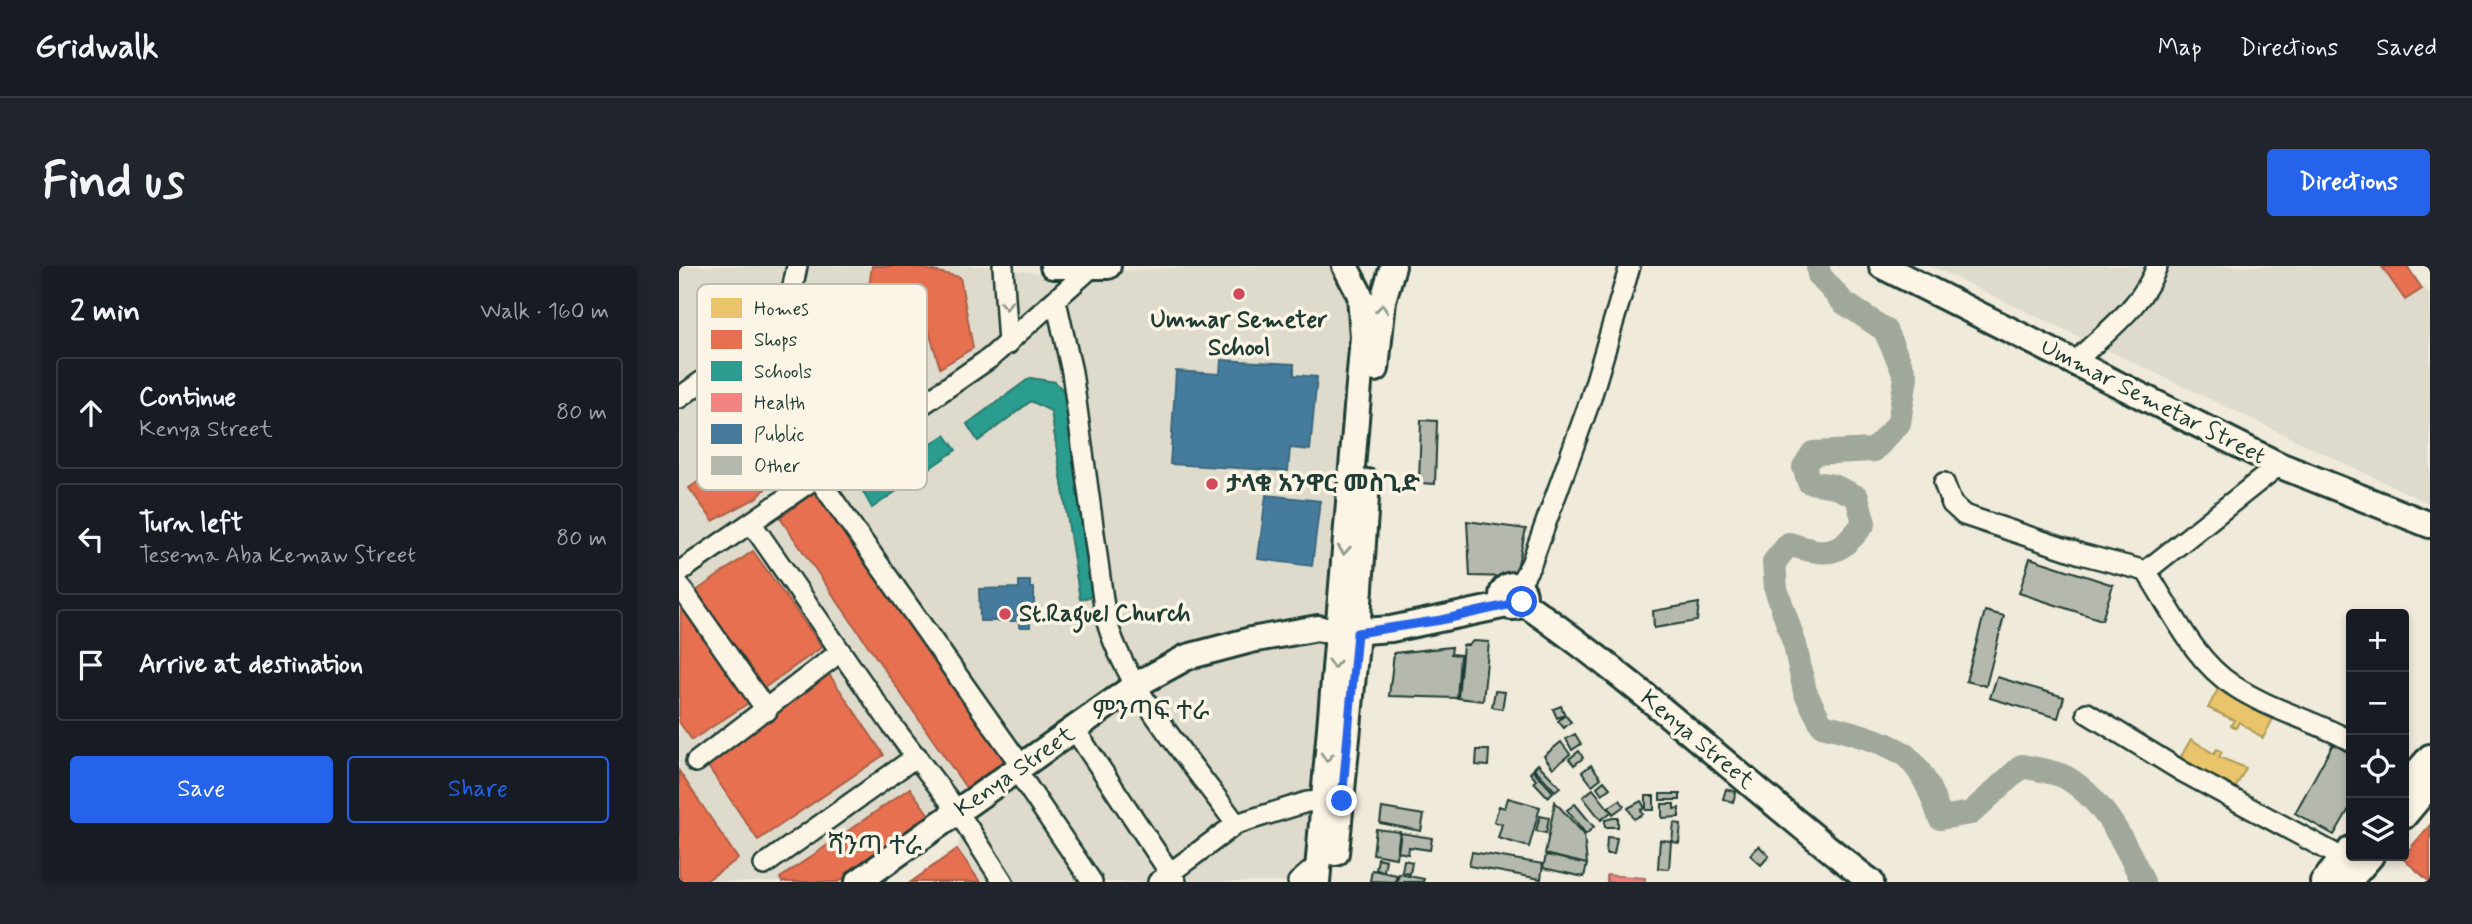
<!DOCTYPE html>
<html lang="en">
<head>
<meta charset="utf-8">
<style>
  body { margin:0; font-family:Mynerve,"Noto Sans Ethiopic",sans-serif; background:#20242c; color:#f1f3f6 }
  .controls { position:absolute; right:21px; bottom:21px; display:grid; overflow:hidden; border-radius:7px; box-shadow:0 4px 10px #0003 }
  .controls button { width:63px; height:63px; display:grid; place-items:center; padding:0; border:0; border-bottom:2px solid #363941; background:#171b24; color:#f1f3f6; font:35px sans-serif }
  .stop { position:absolute; width:21px; height:21px; margin:-16px; border:5px solid #2563eb; border-radius:50%; background:#fff }
  .stop.end { background:#2563eb; border-color:#fff; box-shadow:0 2px 7px #0008 }
  .list { margin:0; padding:0; list-style:none }
  h2 { display:flex; justify-content:space-between; align-items:center; height:91px; margin:0; padding:0 28px; font-size:30px }
  h2 small { font-size:23px; font-weight:400; color:#9ea1a6 }
  .list li { display:grid; grid-template-columns:46px 1fr auto; gap:21px; align-items:center; box-sizing:border-box; height:112px; margin:0 14px 14px; padding:0 14px; border:2px solid #363941; border-radius:7px }
  .list b { display:block; font-size:26px; white-space:nowrap }
  .list p { margin:0; font-size:23px; white-space:nowrap; color:#9ea1a6 }
  .list em { font-size:23px; font-style:normal; color:#9ea1a6 }
  .actions { display:flex; gap:14px; padding:21px 28px }
  .actions a { flex:1; padding:16px 0; border:2px solid #2563eb; border-radius:7px; text-align:center; font-size:24px; color:#2563eb }
  .actions .main { background:#2563eb; color:#fff }
  .icon { flex:none; width:38px; height:38px; fill:none; stroke:currentColor; stroke-width:2; stroke-linecap:round; stroke-linejoin:round }
  .map { position:relative; flex:none; width:1751px; height:616px; overflow:hidden; border-radius:7px }
  header { display:flex; align-items:center; gap:42px; box-sizing:border-box; height:98px; padding:0 35px; background:#171b24; border-bottom:2px solid #363941 }
  header strong { font-size:33px }
  nav { display:flex; gap:38px; margin-inline-start:auto; font-size:24px }
  .intro { display:flex; align-items:center; justify-content:space-between; box-sizing:border-box; height:168px; padding:0 42px }
  h1 { margin:0; font-size:49px }
  .button { padding:18px 32px; border-radius:7px; background:#2563eb; color:#fff; font-size:24px; font-weight:700 }
  main { display:flex; gap:42px; padding:0 42px }
  aside { flex:1; background:#171b24; border-radius:7px; box-shadow:0 4px 10px #0003 }
  .map>svg:first-child { display:block }
  .built { fill:#dedbcc }
  .homes { fill:#e9c46a; stroke:#ac9c5a; stroke-width:2 }
  .shops { fill:#e76f51; stroke:#ab6048; stroke-width:2 }
  .schools { fill:#2a9d8f; stroke:#278074; stroke-width:2 }
  .health { fill:#f28482; stroke:#b36f6b; stroke-width:2 }
  .public { fill:#457b9d; stroke:#3a687e; stroke-width:2 }
  .lines { fill:none; stroke-linecap:round; stroke-linejoin:round }
  .river { stroke:#9fa89a; stroke-width:24 }
  .building { fill:#b5b9ad; stroke:#1f3d34; stroke-width:2 }
  .minor-casing { stroke:#1f3d34; stroke-width:24 }
  .major-casing { stroke:#1f3d34; stroke-width:30 }
  .minor { stroke:#fcf5e5; stroke-width:19 }
  .major { stroke:#fcf5e5; stroke-width:24 }
  .oneway { stroke:#8e998c }
  .route { stroke:#2563eb; stroke-width:9 }
  .poi-dot { fill:#d1495b; stroke:#fcf5e5; stroke-width:2.5 }
  .labels { text-anchor:middle; dominant-baseline:central; stroke-width:7; stroke-linejoin:round; paint-order:stroke }
  .poi-label { font-size:24px; font-weight:bold; fill:#1f3d34; stroke:#fcf5e5; text-anchor:start }
  .street-label { font-size:24px; fill:#1f3d34; stroke:#fcf5e5 }
  .neighbourhood-label { font-size:26px; fill:#1f3d34; stroke:#fcf5e5 }
  .key { fill:#fcf5e5; stroke:#babeb0; stroke-width:2 }
  .key-label { font-size:19px; fill:#1f3d34 }
</style>
</head>
<body>
<header>
<strong>Gridwalk</strong>
<nav><a>Map</a><a>Directions</a><a>Saved</a></nav>
</header>
<div class="intro"><h1>Find us</h1><a class="button">Directions</a></div>
<main>
<aside>
<h2>2 min<small>Walk · 160 m</small></h2>
<ul class="list">
<li><svg class="icon" aria-label="ahead" viewBox="0 0 24 24"><path d="M12 20V5M6 11l6-6 6 6"/></svg><div><b>Continue</b><p>Kenya Street</p></div><em>80 m</em></li>
<li><svg class="icon" aria-label="left" viewBox="0 0 24 24"><path d="M17 20v-9H6M10 6l-5 5 5 5"/></svg><div><b>Turn left</b><p>Tesema Aba Kemaw Street</p></div><em>80 m</em></li>
<li><svg class="icon" aria-label="arrive" viewBox="0 0 24 24"><path d="M6 21V4h12l-3 4 3 4H6"/></svg><div><b>Arrive at destination</b></div></li>
</ul>
<div class="actions"><a class="main">Save</a><a>Share</a></div>
</aside>
<div class="map">
<svg width="1751" height="616" viewBox="0 0 1751 616">
  <rect width="100%" height="100%" fill="#efeada"/>
  <filter id="ink" filterUnits="userSpaceOnUse"><feTurbulence type="fractalNoise" baseFrequency=".0143" numOctaves="2"/><feDisplacementMap in="SourceGraphic" scale="14" xChannelSelector="R" yChannelSelector="G"/><feConvolveMatrix kernelMatrix="1 2 1 2 8 2 1 2 1" color-interpolation-filters="sRGB"/></filter>
  <g filter="url(#ink)">
    <path class="built" d="M0 0H306L373 9 531 0H655L680 29 635 616H232L278 583 287 546 185 616H0Z
      M1252 0H1730L1751 30V238Z"/>
    <path class="homes" d="M1540 421 1595 451 1584 472 1560 456 1557 462 1552 459 1555 454 1529 442Z
      M1512 473 1535 488 1538 483 1543 486 1540 491 1567 502 1556 523 1500 494Z"/>
    <path class="shops" d="M193 0H232L281 11 294 82 261 102 246 52 232 40 189 27Z
      M1728 0 1743 23 1726 34 1703 1Z
      M351 112 376 116 390 131 419 329 401 333 372 145 352 135 299 175 288 158Z
      M86 170 101 193 97 211 79 231 34 255 10 222Z
      M142 221 334 493 290 526 101 252Z
      M74 285 143 381 82 424 13 328Z
      M2 338 74 434 13 474 0 456Z
      M150 408 205 489 79 574 24 493Z
      M0 505 59 593 25 616H4L0 610Z
      M231 522 252 552 159 616H103L101 612Z
      M1751 559V616L1723 592Z
      M278 583 301 616H232Z"/>
    <path class="schools" d="M351 112 376 116 390 131 419 329 401 333 372 145 352 135 299 175 288 158Z
      M266 169 277 184 193 242 183 224Z"/>
    <path class="health" d="M928 609 966 612V616H928Z"/>
    <path class="public" d="M542 94 615 98V109L638 111 631 184 611 182 609 205 491 198 497 105 541 108Z
      M587 229 641 235 633 300 579 293Z
      M340 315H351V322H355V354H351V361H340V355H301L300 323 340 322Z"/>
    <g class="lines">
      <path class="river" d="M1139 0 1140 9 1164 36 1206 64 1227 111 1220 157 1195 184 1134 187 1125 201 1130 216 1155 220 1178 231 1185 257C1159 291 1149 290 1110 278L1095 296 1097 323 1116 379 1126 426 1143 459C1164 464 1209 476 1226 489 1244 504 1254 530 1261 552L1292 547 1343 500C1356 503 1374 505 1386 511 1424 532 1447 579 1464 616"/>
    </g>
    <path class="building" d="M742 154 758 155 756 218 740 217Z
      M788 255 847 263 836 311 791 310Z
      M1351 292 1434 319 1423 354 1340 327Z
      M1020 337 1018 355 975 362 974 345Z
      M1306 345 1325 350 1307 420 1287 415Z
      M794 375 810 376 804 435 779 432 784 379H790Z
      M773 381 772 388 781 389 778 432 710 430 715 387Z
      M1318 411 1385 431 1379 452 1311 432Z
      M816 425 826 426 823 443 813 441Z
      M882 440 886 449 878 452 874 443Z
      M886 449 892 456 885 462 879 455Z
      M896 468 902 478 893 484 887 473Z
      M882 476 891 488 874 502 865 490Z
      M1654 478 1672 488V544L1670 543 1655 569 1616 547Z
      M798 484H810L809 500 797 499Z
      M900 485 904 492 895 499 890 493Z
      M859 498 881 521 876 525 855 502Z
      M912 499 922 512 913 519 903 506Z
      M854 504 874 526 869 531 855 516 857 514 851 507Z
      M925 515 931 522 923 528 918 521Z
      M914 523 932 546 922 554 904 531Z
      M1047 523 1057 526 1054 536 1044 533Z
      M981 528H1001V534H981Z
      M967 530H975V544H967Z
      M829 532 861 541 850 581 819 572 823 558 815 556 820 540 826 542Z
      M941 534 945 540 934 548 930 541Z
      M962 535 966 542 962 544 964 548 955 553 949 542Z
      M876 536 905 568 908 598 866 588Z
      M896 538 915 561 907 568 888 544Z
      M983 538H995V543L1000 542V551L983 552Z
      M703 542 745 549 742 565 701 557Z
      M861 550 870 552 867 567 857 565Z
      M934 552H939V561H926V554Z
      M995 557 1002 558 1000 577 993 576Z
      M697 563 721 566 717 592 694 588Z
      M722 567 753 572 751 584 730 581 729 588 719 586Z
      M928 571 938 572 935 588H927Z
      M981 574 992 575 990 603 979 602Z
      M1080 580 1090 590 1082 599 1071 589Z
      M793 586 864 598 862 613 790 600Z
      M867 589 908 598 905 611 864 602Z
      M699 592 707 594 705 605 697 604Z
      M725 594 733 596 731 608 723 606Z
      M693 604 718 609 716 616 691 615Z
      M720 608 745 613 744 616H718Z"/>
    <g class="lines">
      <g class="minor-casing">
        <path id="minor" d="M324 0 329 78
          M377 35 393 106 426 348C441 417 515 499 557 558
          M110 40 201 166
          M1396 96C1424 68 1465 39 1478 0
          M52 97 139 212 343 501
          M0 132 96 62 110 40 118 0
          M1265 217 1273 238 1285 249 1402 288 1467 305C1492 343 1515 395 1555 420 1591 444 1635 454 1672 475
          M73 258 212 458 279 546 324 616
          M1467 305 1600 199
          M0 306 311 92 413 1
          M0 319 88 445
          M839 321 852 298 911 135 951 0
          M1408 447 1504 506 1675 598
          M396 464 497 616
          M17 496 161 386
          M338 505 413 616
          M85 599 238 490
          M479 616 557 558 628 536 658 534
          M619 616 640 598"/>
      </g>
      <g class="major-casing">
        <path id="major" d="M374 0H429
          M1203 0 1600 199 1751 259
          M697 103 704 34 714 0
          M823 330a11 11 0 1 1 22 0a11 11 0 1 1-22 0Z
          M843 336C966 421 1074 525 1192 616
          M1725 521 1751 491
          M1725 550 1751 519
          M657 587 678 367 688 216
          M179 616 457 419 508 391 572 374 639 362 657 367 712 363 828 339
          M638 616 684 71 681 29 666 0
          M1644 616 1672 583
          M1669 616 1692 590"/>
      </g>
      <use href="#minor" class="minor"/>
      <use href="#major" class="major"/>
    </g>
    <defs><path id="oneway-chevron" d="M-2-3.5L2.5 0L-2 3.5" fill="none" stroke-width="1.6" stroke-linecap="round" stroke-linejoin="round" transform="scale(1.75)"/></defs>
    <g class="oneway">
      <use href="#oneway-chevron" transform="translate(327 39) rotate(86)"/>
      <use href="#oneway-chevron" transform="translate(703 43) rotate(-84)"/>
      <use href="#oneway-chevron" transform="translate(665 284) rotate(95)"/>
      <use href="#oneway-chevron" transform="translate(655 398) rotate(94)"/>
      <use href="#oneway-chevron" transform="translate(648 491) rotate(94)"/>
    </g>
  </g>
  <g class="lines" filter="url(#ink)">
    <path class="route" d="M663 535 678 367 762 354 828 339 836 341 843 336"/>
  </g>
  <g class="poi-dot">
    <circle cx="560" cy="28" r="7"/>
    <circle cx="533" cy="218" r="7"/>
    <circle cx="326" cy="348" r="7"/>
  </g>
  <g class="labels">
    <g class="poi-label">
      <text x="560" y="54" text-anchor="middle">Ummar Semeter<tspan x="560" dy="28">School</tspan></text>
      <text x="547" y="218">ታላቁ አንዋር መስጊድ</text>
      <text x="340" y="348">St.Raguel Church</text>
    </g>
    <g class="street-label">
      <text transform="translate(1474 136) rotate(27)">Ummar Semetar Street</text>
      <text transform="translate(1018 474) rotate(40)">Kenya Street</text>
      <text transform="translate(336 506) rotate(-35)">Kenya Street</text>
    </g>
    <g class="neighbourhood-label">
      <text x="472" y="446">ምንጣፍ ተራ</text>
      <text x="196" y="581">ሻንጣ ተራ</text>
    </g>
  </g>
  <rect x="18" y="18" width="230" height="206" rx="10" class="key"/>
  <rect x="32" y="32" width="31" height="20" fill="#e9c46a"/>
  <rect x="32" y="64" width="31" height="19" fill="#e76f51"/>
  <rect x="32" y="95" width="31" height="20" fill="#2a9d8f"/>
  <rect x="32" y="127" width="31" height="19" fill="#f28482"/>
  <rect x="32" y="158" width="31" height="20" fill="#457b9d"/>
  <rect x="32" y="190" width="31" height="19" fill="#b5b9ad"/>
  <g class="key-label">
    <text x="75" y="49">Homes</text>
    <text x="75" y="80">Shops</text>
    <text x="75" y="112">Schools</text>
    <text x="75" y="143">Health</text>
    <text x="75" y="175">Public</text>
    <text x="75" y="206">Other</text>
  </g>
</svg>
<div class="controls">
<button>+</button>
<button>−</button>
<button><svg class="icon" aria-label="locate" viewBox="0 0 24 24"><circle cx="12" cy="12" r="6"/><path d="M12 2v4M12 18v4M2 12h4M18 12h4"/></svg></button>
<button><svg class="icon" aria-label="layers" viewBox="0 0 24 24"><path d="M12 4l9 5-9 5-9-5zM3 14l9 5 9-5"/></svg></button>
</div>
<div class="stop" style="left:843px;top:336px"></div>
<div class="stop end" style="left:663px;top:535px"></div>
</div>
</main>
</body>
</html>
